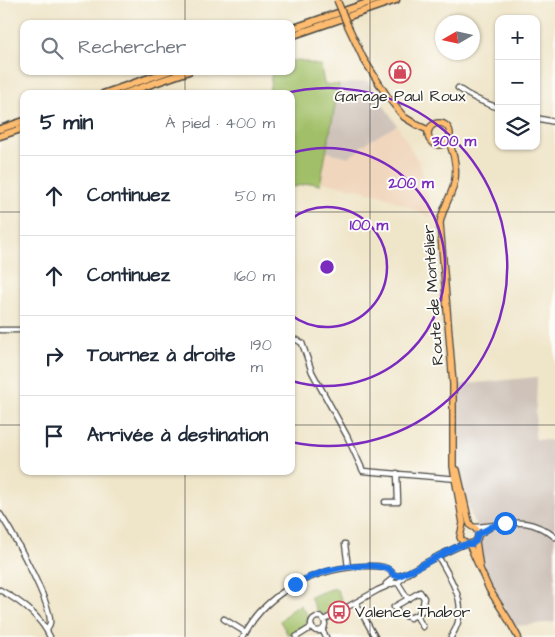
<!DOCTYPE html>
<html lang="fr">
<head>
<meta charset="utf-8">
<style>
  body { margin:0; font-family:"Architects Daughter",sans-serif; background:#f6f6f7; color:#1f2937 }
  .controls { position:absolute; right:15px; top:15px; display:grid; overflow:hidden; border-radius:10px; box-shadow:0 1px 4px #0004 }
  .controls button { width:45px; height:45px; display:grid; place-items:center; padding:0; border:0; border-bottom:1px solid #e0e1e3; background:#fff; color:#1f2937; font:25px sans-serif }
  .compass { position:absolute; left:435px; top:15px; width:45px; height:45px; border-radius:50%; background:#fff; box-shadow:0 1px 4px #0004; rotate:261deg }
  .stop { position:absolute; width:15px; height:15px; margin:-11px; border:4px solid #1a73e8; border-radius:50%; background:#fff }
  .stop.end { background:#1a73e8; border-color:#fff; box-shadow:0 1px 5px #0008 }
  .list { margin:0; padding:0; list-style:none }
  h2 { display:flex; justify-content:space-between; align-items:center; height:65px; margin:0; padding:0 20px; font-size:21px }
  h2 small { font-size:16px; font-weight:400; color:#747a83 }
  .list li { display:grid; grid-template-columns:32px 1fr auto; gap:15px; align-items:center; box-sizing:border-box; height:80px; padding:0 20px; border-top:1px solid #e0e1e3 }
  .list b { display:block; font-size:19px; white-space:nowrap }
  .list em { font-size:16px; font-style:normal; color:#747a83 }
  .icon { flex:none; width:28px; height:28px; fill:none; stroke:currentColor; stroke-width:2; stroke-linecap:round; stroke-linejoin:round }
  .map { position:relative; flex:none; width:555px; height:637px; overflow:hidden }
  .search { position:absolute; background:#fff; box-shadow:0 1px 4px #0004; left:20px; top:20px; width:275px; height:55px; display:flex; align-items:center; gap:12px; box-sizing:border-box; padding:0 18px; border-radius:10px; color:#747a83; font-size:19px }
  .panel { position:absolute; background:#fff; box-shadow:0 1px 4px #0004; left:20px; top:90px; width:275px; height:385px; border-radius:10px }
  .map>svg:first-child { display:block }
  .built { fill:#f0d6bc }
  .industrial { fill:#cec2b9 }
  .green { fill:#a1bf67; stroke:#667549 }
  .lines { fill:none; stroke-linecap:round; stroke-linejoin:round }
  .minor-casing { stroke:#484743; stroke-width:7 }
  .major-casing { stroke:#484743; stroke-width:8 }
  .highway-casing { stroke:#484743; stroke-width:9 }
  .minor { stroke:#fff; stroke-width:4.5 }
  .major { stroke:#febc70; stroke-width:5.5 }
  .highway { stroke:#febc70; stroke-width:6 }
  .major-bridge-casing { stroke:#484743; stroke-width:8; stroke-linecap:butt }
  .major-bridge { stroke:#febc70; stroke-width:5.5 }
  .route { stroke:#1a73e8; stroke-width:6 }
  .grid { fill:none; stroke:#2b2b2b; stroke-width:1; stroke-opacity:0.55 }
  .ring { fill:none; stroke:#7b2cbf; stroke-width:2.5 }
  .labels { text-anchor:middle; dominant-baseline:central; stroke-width:4; stroke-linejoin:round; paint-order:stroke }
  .poi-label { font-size:16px; fill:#2b2b2b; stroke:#fdfcf7 }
  .street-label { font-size:16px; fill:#2b2b2b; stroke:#fdfcf7 }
  .centre { fill:#7b2cbf; stroke:#fdfcf7; stroke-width:2.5 }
  .ring-label { font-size:15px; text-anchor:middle; font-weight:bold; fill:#7b2cbf; stroke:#fdfcf7; stroke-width:4; stroke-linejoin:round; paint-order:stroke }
</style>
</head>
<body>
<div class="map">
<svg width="555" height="637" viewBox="0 0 555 637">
  <rect width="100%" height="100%" fill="#fdfcf7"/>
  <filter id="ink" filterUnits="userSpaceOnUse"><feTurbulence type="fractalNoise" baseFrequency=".02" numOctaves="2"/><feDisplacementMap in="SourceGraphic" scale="10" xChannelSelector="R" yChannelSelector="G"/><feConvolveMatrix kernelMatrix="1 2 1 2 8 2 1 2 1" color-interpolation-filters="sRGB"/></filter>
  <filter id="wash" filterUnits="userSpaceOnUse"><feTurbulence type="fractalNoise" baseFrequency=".0096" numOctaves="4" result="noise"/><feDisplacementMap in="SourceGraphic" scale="20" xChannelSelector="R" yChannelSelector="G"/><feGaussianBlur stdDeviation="1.12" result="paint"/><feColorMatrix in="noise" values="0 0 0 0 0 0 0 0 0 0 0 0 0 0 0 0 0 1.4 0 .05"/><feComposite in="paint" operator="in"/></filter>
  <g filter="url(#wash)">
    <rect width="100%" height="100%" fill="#efe5c9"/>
    <path class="built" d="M397 125 418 161 424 178 432 218 387 197 358 189 321 182 327 152 348 157 360 146Z"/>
    <path class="industrial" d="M367 81 397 125 361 146 360 150 348 157 327 152 339 85Z
      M537 377 535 435 536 439 555 441V622L516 626 495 593 483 568 478 544 482 537 480 531 472 518 461 478 458 455 456 426 457 385Z"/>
    <path class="green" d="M299 60 321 66 324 84 339 85 320 185 312 183 293 187 291 186V94H269L272 71H291V61Z
      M336 588 344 604 326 615 317 611 310 597 325 591Z
      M300 605 309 617 307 625 288 635 280 621 290 611Z"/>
  </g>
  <g filter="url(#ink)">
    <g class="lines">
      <g class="minor-casing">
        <path id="minor" d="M458 88C470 97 484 103 499 108
          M536 118 555 122
          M0 330H24
          M291 340H297L302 343 312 372 347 436 363 471 458 479
          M385 502H398L397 473
          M0 514C12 532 52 604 50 623 49 627 49 627 47 630
          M474 527C508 526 524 513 555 537
          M478 535 492 526
          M345 544 348 567
          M438 556C453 584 471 606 451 637
          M398 583 408 599 394 607 397 612 410 618 416 615
          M386 584 392 579 394 575 399 576 406 573
          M0 590C20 601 40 615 50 637
          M408 599 420 592 424 598 422 611 416 615 423 627
          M356 603 375 637
          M311 624a7 7 0 1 1 14 0a7 7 0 1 1-14 0Z
          M224 619 245 632
          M324 620 378 590 394 583H398L405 575 414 569 438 556 466 543
          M322 630 326 637
          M243 637C266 591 317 567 367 566 377 566 388 565 394 575
          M296 637 312 627"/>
      </g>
      <g class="major-casing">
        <path id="major" d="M347 24 363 58 387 96 404 117 417 125 428 130
          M428 134a11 11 0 1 1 22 0a11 11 0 1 1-22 0Z
          M448 140C456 158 459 175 451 193 447 203 442 212 440 223L453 384V466L455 478 463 523 460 537C463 545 470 546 476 541
          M457 470 469 522 471 526C478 528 480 535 476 541L480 569
          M469 544 489 589 508 619 518 637"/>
      </g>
      <g class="highway-casing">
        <path id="highway" d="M291 29 376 0
          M291 36 396 0
          M103 94 169 71
          M123 94 189 71
          M0 129 24 121
          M0 136 24 128"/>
      </g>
      <use href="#minor" class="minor"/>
      <use href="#major" class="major"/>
      <use href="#highway" class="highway"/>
      <g class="major-bridge-casing">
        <path id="major-bridge" d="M337 0 347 24"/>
      </g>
      <use href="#major-bridge" class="major-bridge"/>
    </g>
  </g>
  <g class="lines" filter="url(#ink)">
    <path class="route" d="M295 584C306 579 316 574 327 571 341 567 372 563 386 568 390 569 392 572 394 575L399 576 414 569 456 547 466 544H472L476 541 478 534 484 531 497 524 505 523"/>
  </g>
  <path class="grid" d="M185 0V24M370 0V637M185 71V94M0 212H24M291 212H555M0 425H24M291 425H555M185 471V637"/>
  <g class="ring">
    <path d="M291 219A60 60 0 1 1 291 315"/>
    <path d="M292 153A119 119 0 1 1 292 381"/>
    <path d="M282 94A179 179 0 1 1 291 442"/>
  </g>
  <defs>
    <g id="shop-ring" transform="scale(1.125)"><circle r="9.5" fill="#fdfcf7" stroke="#d1495b" stroke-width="1.5"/><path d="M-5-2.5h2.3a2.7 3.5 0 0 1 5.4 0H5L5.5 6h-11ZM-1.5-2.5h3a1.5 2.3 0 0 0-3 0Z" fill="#d1495b"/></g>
    <g id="bus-ring" transform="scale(1.125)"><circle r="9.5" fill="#fdfcf7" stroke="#d1495b" stroke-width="1.5"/><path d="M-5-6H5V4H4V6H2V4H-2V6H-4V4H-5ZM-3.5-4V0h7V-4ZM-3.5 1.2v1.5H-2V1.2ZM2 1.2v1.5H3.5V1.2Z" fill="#d1495b"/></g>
  </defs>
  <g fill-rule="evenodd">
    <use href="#shop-ring" x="400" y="72"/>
    <use href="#bus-ring" x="339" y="612"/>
  </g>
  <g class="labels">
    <g class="poi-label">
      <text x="400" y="96">Garage Paul Roux</text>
      <text x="355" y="612" text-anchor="start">Valence Thabor</text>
    </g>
    <g class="street-label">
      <text transform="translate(433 295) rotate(-94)">Route de Montélier</text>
    </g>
  </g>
  <circle cx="327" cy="267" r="8" class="centre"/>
  <g class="ring-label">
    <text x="454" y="146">300 m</text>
    <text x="411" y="188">200 m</text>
    <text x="369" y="230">100 m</text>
  </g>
</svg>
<div class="controls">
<button>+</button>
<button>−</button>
<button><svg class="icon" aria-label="layers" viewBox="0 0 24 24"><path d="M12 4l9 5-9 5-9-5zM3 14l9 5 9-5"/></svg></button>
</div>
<svg class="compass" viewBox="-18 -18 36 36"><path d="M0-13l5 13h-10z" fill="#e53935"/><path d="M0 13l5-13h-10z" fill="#747a83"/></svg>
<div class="stop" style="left:505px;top:523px"></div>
<div class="stop end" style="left:295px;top:584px"></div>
<div class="search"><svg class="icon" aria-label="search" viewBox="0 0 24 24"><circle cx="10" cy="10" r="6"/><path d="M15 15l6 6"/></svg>Rechercher</div>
<section class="panel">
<h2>5 min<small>À pied · 400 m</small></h2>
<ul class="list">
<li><svg class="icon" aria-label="ahead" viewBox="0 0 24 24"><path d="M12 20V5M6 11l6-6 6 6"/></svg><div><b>Continuez</b></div><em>50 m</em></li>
<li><svg class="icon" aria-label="ahead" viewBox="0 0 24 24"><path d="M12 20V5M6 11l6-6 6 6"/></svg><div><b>Continuez</b></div><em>160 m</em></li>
<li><svg class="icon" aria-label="right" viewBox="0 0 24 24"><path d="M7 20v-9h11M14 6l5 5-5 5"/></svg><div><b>Tournez à droite</b></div><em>190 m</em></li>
<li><svg class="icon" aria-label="arrive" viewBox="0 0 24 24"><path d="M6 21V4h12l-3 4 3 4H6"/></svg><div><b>Arrivée à destination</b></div></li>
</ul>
</section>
</div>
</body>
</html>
